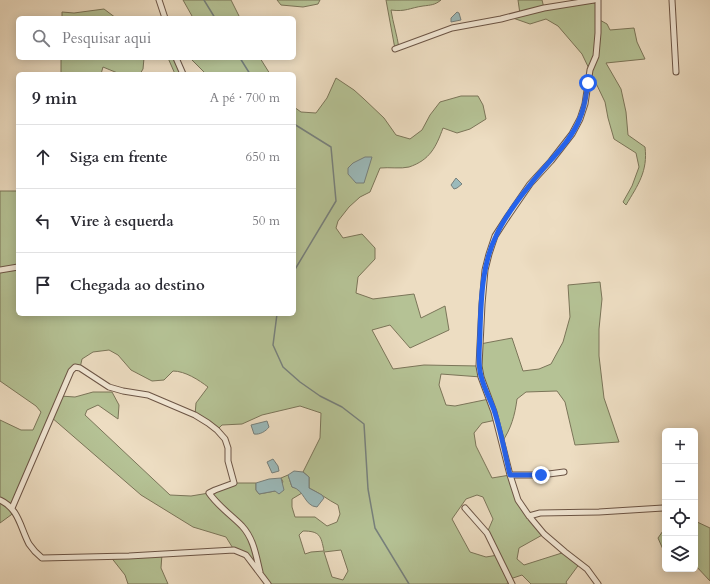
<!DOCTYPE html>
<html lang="pt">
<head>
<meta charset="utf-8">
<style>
  body { margin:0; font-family:Cardo,serif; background:#f2f2f3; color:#2b2b33 }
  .controls { position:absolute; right:12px; bottom:12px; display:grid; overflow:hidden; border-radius:6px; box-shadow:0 2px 10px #0003 }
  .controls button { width:36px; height:36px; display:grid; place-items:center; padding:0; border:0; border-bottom:1px solid #e1e1e2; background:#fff; color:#2b2b33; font:20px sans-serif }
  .stop { position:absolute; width:12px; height:12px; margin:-9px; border:3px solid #2563eb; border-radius:50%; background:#fff }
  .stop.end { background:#2563eb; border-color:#fff; box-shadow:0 1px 4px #0008 }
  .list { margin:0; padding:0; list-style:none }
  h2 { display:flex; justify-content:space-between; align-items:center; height:52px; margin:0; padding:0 16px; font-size:17px }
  h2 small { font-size:13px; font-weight:400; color:#7c7c81 }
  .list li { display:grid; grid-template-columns:26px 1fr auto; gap:12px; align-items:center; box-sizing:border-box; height:64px; padding:0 16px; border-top:1px solid #e1e1e2 }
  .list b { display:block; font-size:15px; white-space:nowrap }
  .list em { font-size:13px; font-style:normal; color:#7c7c81 }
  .icon { flex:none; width:22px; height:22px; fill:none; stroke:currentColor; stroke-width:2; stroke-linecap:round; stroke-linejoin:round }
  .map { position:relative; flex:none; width:710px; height:584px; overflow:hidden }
  .search { position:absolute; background:#fff; box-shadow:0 2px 10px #0003; left:16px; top:16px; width:280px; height:44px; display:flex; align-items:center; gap:10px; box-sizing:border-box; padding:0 14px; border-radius:6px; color:#7c7c81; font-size:15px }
  .panel { position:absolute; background:#fff; box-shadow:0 2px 10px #0003; left:16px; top:72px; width:280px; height:244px; border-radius:6px }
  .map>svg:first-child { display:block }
  .green { fill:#b5c295; stroke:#7b7559; fill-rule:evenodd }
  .water { fill:#9bbabb; stroke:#77807c }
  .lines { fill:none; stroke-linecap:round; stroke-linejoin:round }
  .stream { stroke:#77807c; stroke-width:1.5 }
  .minor-casing { stroke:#6c5546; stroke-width:7 }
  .minor { stroke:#f3e9d7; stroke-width:5 }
  .route { stroke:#2563eb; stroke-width:5 }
</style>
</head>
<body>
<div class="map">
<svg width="710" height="584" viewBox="0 0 710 584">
  <rect width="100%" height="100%" fill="#edddc2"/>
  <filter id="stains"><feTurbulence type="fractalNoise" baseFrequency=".005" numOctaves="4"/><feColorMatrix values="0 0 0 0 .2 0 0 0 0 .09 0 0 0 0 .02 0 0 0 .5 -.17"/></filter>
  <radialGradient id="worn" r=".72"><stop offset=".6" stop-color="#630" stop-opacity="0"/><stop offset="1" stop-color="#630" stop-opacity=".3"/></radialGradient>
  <path class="green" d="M183 0H231L240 18H191L192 16Z
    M277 0H320L318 4 303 7 281 5Z
    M386 0H441C435 5 431 5 423 6 409 8 406 12 391 10 393 23 397 35 399 48L395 49Z
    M518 0H542L544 8 598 0V19L607 24 610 30 634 28 637 42 645 59 606 63 621 89 626 112 628 135 645 147C648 171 638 185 626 205L623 202 632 186 639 167 636 153 614 139 608 118 605 102 582 54 558 26 546 19 530 24 510 17 520 14Z
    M104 9 116 18H62V12L74 13Z
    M61 58H144L143 69 140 74H120L103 67 101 74H61Z
    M168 58H176L183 74H175Z
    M190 58H260L270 74H206Z
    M336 78 354 90 364 99 384 118 396 135 410 139 422 130 430 115 440 102 461 96H478L483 105 486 119 470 129 457 133 443 128C436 147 430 160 409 167 401 169 389 167 380 168L370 192 360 197 349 207 338 221 336 228 343 238 362 234 375 248V259L358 277 356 293 373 299 414 294 421 318 445 306 449 330 410 348 390 325 372 330 393 369 424 365 479 366 480 344 512 338 523 371 539 369 551 364 563 342 570 317 568 285 600 282 602 299 599 329V356L604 398 619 442 575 445 565 402 557 391 526 392 517 399C515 415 511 429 502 442L496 420 482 423 474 433 476 446 492 478 510 475 518 500 544 534 519 548 517 559 524 565 565 552 580 563 566 582 567 584H531L522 575 510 579 507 584H268L246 555 234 550 226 537 193 527 141 495 51 417 12 508 15 512 0 523V420L21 430H33L41 412 36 406 0 381V191H18V314H294V107L301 112 316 113 327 98ZM109 350 118 355 131 370 152 381 164 380 173 371C185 371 199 380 208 387L196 403 195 415 217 430 222 425 242 424 262 415 300 406 321 413 320 438 303 472 309 477V488C320 493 328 500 338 505L340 514 337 522 327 526 315 517H295L292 507V499L302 493 297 488 292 487 288 475 281 478 283 482 275 491 259 494 256 490V483H234L209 493 191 496 170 495 85 415 87 410 98 405 118 419 119 405 112 392H93L75 397 60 396 75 367 80 368 82 359 93 352ZM441 374 481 377 489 399 455 406 446 405 439 385ZM477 495 483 497 493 519 487 533 498 555 486 557 470 552 452 519 466 499ZM303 531C320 531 321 536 324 551L311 552 305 554 299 535ZM341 550 348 571 343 580 332 577 324 552Z
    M695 521 710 528V581L695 565Z
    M665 528V554L658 538Z
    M162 554 161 568 168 584H128L125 575 110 556Z"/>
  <path class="water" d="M457 12 459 13 461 20 451 22V18Z
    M365 157H372L364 183H356L348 174V168L353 163Z
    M456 178 462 184 457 188 454 189 451 185Z
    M267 421 269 427C266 431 260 435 254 434L251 425Z
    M273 459 278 466 279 471 272 473 267 462Z
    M294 471 303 472 309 477V488L322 495 324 498 317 507C304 506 305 490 292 487L288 475Z
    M281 478 284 490 279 494 275 491 259 494 256 490V483L269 479Z"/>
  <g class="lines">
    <path class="stream" d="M204 0 215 18
      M240 58 250 74
      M294 124 331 147 336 201 294 271
      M277 314 273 345 283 367 300 382 320 396 342 407 364 424 368 489 375 528 409 584"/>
    <g class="minor-casing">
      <path id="minor" d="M159 0 165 18
        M598 0V33L596 56 590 70 585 104 580 119 572 134 551 161 530 184 508 216 495 236 489 254 485 270 482 304 479 366 481 377 494 412 510 475 518 500 529 516 544 534 565 552 587 569 598 584
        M672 0 676 72
        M395 49 452 28 501 19 544 8 594 0
        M176 58 183 74
        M0 270 18 267
        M510 475H541L564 472
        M0 500C19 509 20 527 29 544 33 550 37 554 42 558L129 556 234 550 246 555 268 584
        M12 508 71 371 75 367 80 368 109 387 123 391 148 395 195 415 208 423 217 430 225 439 228 448V461L234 483 215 490 209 493C218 506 231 515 242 526 254 539 256 556 260 572
        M465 508 487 533 512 584
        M529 516 540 513 599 512 663 508"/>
    </g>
    <use href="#minor" class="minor"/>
  </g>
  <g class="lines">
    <path class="route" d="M541 475H510C505 454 501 431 494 410 490 399 484 388 481 376 477 362 480 346 480 331 481 300 482 264 496 236 504 218 517 201 529 186 546 163 570 144 580 118 585 107 586 95 588 83"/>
  </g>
  <rect width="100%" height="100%" filter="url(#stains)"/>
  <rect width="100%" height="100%" fill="url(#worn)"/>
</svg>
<div class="controls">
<button>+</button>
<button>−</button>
<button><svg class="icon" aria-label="locate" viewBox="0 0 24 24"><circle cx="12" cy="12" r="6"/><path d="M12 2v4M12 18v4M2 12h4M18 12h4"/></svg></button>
<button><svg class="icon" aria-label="layers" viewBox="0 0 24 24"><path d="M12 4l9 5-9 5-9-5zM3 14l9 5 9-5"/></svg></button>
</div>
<div class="stop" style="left:588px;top:83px"></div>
<div class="stop end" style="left:541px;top:475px"></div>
<div class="search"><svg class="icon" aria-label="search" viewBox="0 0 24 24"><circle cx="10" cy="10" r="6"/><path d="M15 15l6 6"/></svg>Pesquisar aqui</div>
<section class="panel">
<h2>9 min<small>A pé · 700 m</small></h2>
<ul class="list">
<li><svg class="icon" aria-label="ahead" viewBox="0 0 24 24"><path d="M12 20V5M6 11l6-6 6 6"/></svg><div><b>Siga em frente</b></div><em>650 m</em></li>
<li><svg class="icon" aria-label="left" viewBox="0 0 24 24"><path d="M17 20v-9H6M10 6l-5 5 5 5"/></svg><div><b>Vire à esquerda</b></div><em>50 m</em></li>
<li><svg class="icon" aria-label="arrive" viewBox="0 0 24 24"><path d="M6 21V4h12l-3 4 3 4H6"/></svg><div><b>Chegada ao destino</b></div></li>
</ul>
</section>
</div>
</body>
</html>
